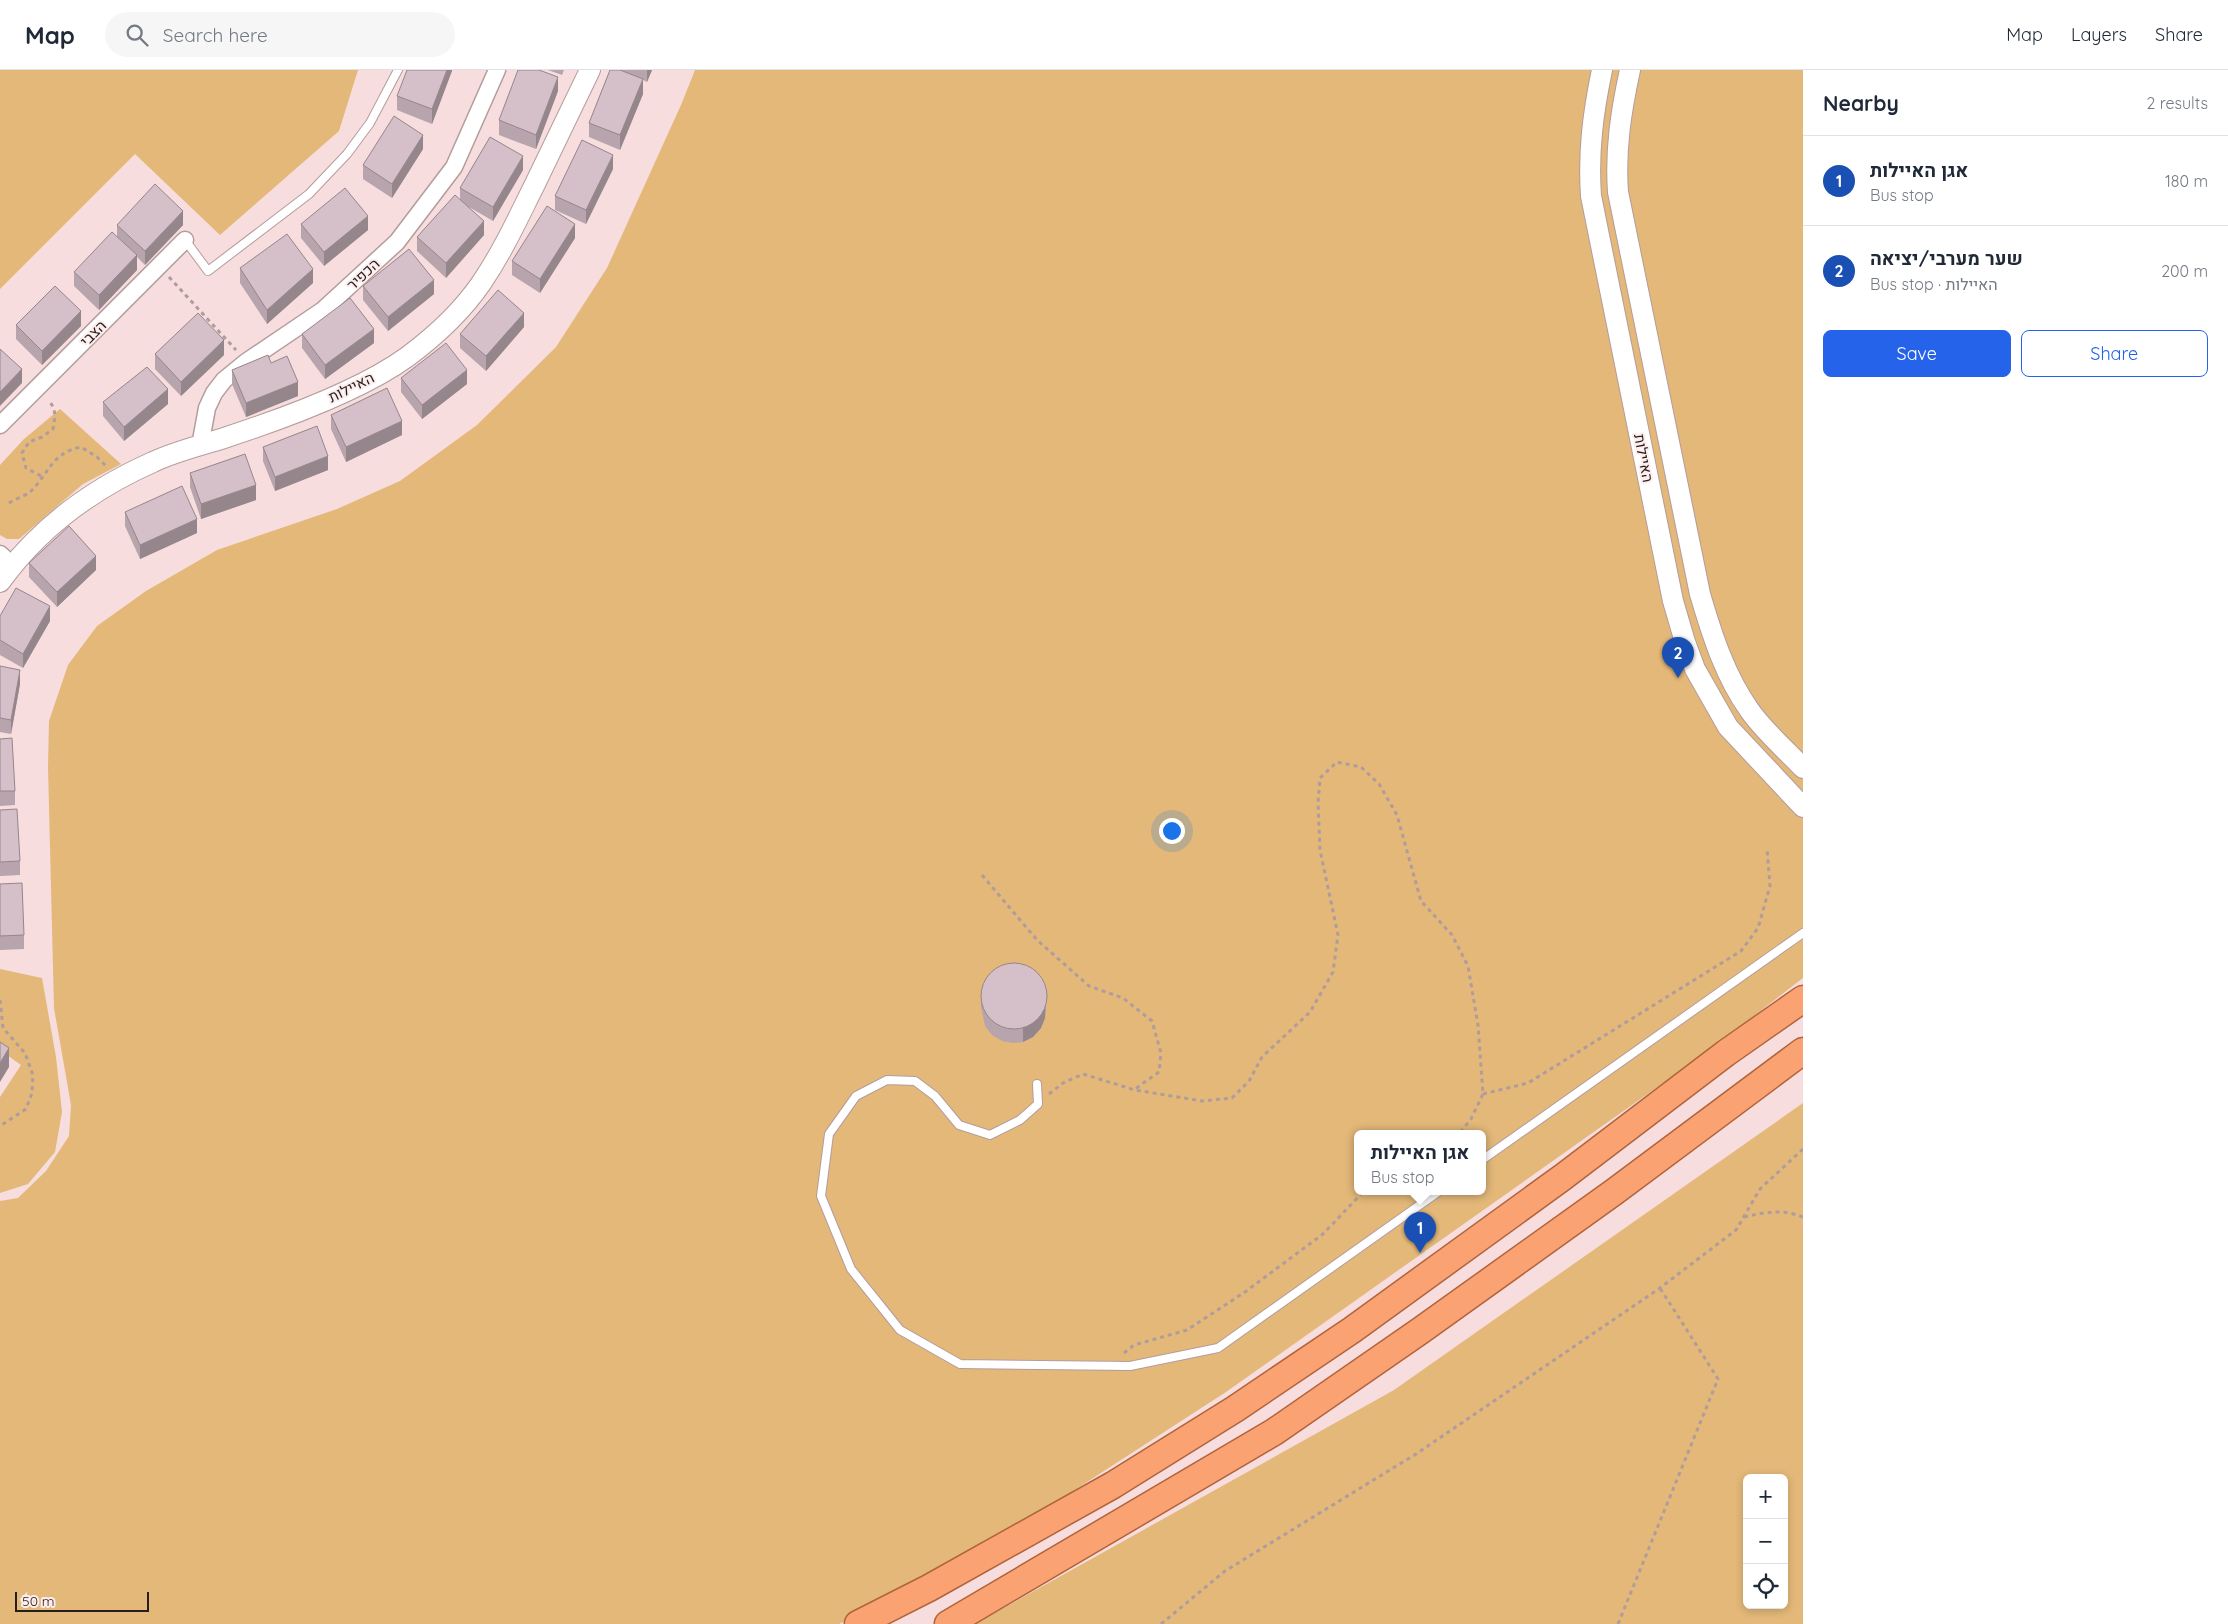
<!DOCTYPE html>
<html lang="en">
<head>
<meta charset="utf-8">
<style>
  body { margin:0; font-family:Quicksand,Heebo,sans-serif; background:#f6f6f7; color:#1f2937 }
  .controls { position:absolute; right:15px; bottom:15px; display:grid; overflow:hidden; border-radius:8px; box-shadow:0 2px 8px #0003 }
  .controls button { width:45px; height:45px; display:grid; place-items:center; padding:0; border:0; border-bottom:1px solid #e0e1e3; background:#fff; color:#1f2937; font:25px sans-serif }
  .scale { position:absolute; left:15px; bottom:12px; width:134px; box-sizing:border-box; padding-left:5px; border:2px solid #261d1d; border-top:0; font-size:14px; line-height:18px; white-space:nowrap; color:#261d1d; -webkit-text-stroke:4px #fdeded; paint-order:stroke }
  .you { position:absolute; left:1171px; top:760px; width:18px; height:18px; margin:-12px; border:4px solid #fff; border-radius:50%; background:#1a73e8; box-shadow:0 0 0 8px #1a73e833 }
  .badge { display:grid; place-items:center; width:32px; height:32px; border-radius:50%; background:#2563eb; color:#fff; font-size:16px; font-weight:700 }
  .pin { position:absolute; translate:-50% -41px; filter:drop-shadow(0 1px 2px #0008) }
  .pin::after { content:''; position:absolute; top:26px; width:18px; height:15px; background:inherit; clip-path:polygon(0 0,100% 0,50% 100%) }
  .popup { position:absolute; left:1354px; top:1060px; width:132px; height:65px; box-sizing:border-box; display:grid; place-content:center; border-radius:8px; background:#fff; filter:drop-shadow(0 1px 4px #0005); font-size:16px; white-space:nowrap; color:#747a83 }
  .popup b { font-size:19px; color:#1f2937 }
  .popup::after { content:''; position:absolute; left:50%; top:100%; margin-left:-10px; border:10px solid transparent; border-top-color:#fff }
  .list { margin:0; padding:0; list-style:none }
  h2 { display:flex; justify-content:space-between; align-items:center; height:65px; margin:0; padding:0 20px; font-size:21px }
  h2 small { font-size:16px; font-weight:400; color:#747a83 }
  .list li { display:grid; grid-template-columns:32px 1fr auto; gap:15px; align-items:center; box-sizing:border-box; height:90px; padding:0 20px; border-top:1px solid #e0e1e3 }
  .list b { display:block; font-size:19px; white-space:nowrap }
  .list p { margin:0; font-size:16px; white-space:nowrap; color:#747a83 }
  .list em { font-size:16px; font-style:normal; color:#747a83 }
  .actions { display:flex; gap:10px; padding:15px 20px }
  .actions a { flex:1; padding:11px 0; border:1px solid #2563eb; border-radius:8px; text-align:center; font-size:18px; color:#2563eb }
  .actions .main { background:#2563eb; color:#fff }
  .icon { flex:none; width:28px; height:28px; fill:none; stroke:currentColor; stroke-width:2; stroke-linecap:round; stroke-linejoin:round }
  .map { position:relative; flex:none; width:1803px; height:1554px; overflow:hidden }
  header { display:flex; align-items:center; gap:30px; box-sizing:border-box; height:70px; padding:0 25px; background:#fff; border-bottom:1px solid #e0e1e3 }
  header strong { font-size:24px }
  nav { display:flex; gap:28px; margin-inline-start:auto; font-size:18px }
  .search { width:350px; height:45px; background:#f6f6f7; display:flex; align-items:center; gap:12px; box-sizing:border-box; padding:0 18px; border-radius:28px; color:#747a83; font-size:19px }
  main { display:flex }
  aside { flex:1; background:#fff }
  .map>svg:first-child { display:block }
  .green { fill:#e3b879; fill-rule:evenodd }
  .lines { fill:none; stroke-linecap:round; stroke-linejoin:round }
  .service-casing { stroke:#b49c9c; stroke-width:10 }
  .minor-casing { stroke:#b49c9c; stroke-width:19 }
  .tertiary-casing { stroke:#b49c9c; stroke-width:22 }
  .trunk-casing { stroke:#b0643d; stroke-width:29 }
  .path { stroke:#b09c9c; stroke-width:3; stroke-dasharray:4 4; stroke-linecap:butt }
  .service { stroke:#fff; stroke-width:8 }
  .minor { stroke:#fff; stroke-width:16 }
  .tertiary { stroke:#fff; stroke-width:20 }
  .trunk { stroke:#fba272; stroke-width:26 }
  .wall { fill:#b7a4ac }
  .shaded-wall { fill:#95868c }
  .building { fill:#d5bfc8; stroke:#95868c }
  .labels { text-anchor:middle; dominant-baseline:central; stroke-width:4; stroke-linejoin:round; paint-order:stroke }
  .street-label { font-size:15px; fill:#261d1d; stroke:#fdeded }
</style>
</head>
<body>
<header>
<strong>Map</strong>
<div class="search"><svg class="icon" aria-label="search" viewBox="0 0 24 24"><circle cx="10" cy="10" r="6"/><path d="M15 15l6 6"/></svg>Search here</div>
<nav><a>Map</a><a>Layers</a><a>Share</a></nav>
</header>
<main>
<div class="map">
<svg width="1803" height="1554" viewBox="0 0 1803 1554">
  <rect width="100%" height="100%" fill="#f7dddd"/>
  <path class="green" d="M0 0H358L339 61 220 165 135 84 0 219Z
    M695 0H1803V908L1707 982 1226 1322 931 1513 839 1554H0V1131L18 1128 46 1101 69 1066 71 1035 54 938 48 697 49 651 68 595 97 556 146 521 217 480 337 439 400 411 477 355 556 277 607 198 681 35ZM1358 1064H1482V1122H1358Z
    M60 339 121 394 83 414 19 469H7L0 465V395L24 369Z
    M0 899 42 908 56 987 62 1042 55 1082 28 1114 0 1123V1027L21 995 0 980Z
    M1803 1033V1554H975L1394 1320ZM1747 1408H1784V1535H1747Z"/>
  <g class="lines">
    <g class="service-casing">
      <path id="service" d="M185 170 208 201 309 124 347 84 370 53 398 0
        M1037 1014 1038 1034 1020 1050 990 1065 959 1055 935 1026 915 1011 887 1010 856 1026 829 1064 821 1126 851 1199 900 1260 960 1294 1130 1296 1218 1278 1438 1122
        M1482 1090 1803 863"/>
    </g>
    <g class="minor-casing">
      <path id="minor" d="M0 355 185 170
        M200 376 207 338 214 323 224 310 246 292 323 240 397 172 454 97 497 0
        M0 484 12 495"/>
    </g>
    <g class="tertiary-casing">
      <path id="tertiary" d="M1602 0C1593 43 1588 82 1591 126L1673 531 1685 572 1695 599 1728 657 1803 737
        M1630 0C1621 41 1615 80 1618 122L1700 524C1712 565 1725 606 1750 641 1765 662 1786 680 1803 698
        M0 512C39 458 92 419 153 392 176 381 203 375 227 367 282 349 360 321 407 287 434 267 463 240 482 212 503 181 518 148 535 114 553 76 572 38 590 0"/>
    </g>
    <g class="trunk-casing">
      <path id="trunk" d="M858 1554 929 1518 1113 1415 1235 1339 1352 1260 1563 1107 1726 983 1803 929
        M948 1554 1274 1362 1420 1261 1614 1122 1803 981"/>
    </g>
    <path class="path" d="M169 207 236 280
      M41 406 26 398 22 383 29 372 42 367 53 359C55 348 57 339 48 330
      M9 433C15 429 25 426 30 422 49 404 51 383 81 377L97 387 106 396
      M982 805 1037 870 1089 916 1123 928 1152 951 1161 983 1159 1002 1135 1019
      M0 930 3 958 25 983 33 1005 32 1023 26 1039 0 1056
      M1049 1024 1063 1013 1083 1004 1135 1020 1202 1031 1232 1028 1249 1011 1262 987 1310 942 1333 902 1338 865 1320 780 1318 733 1320 708 1337 692 1361 697 1379 714 1397 745 1421 831 1452 865 1468 896 1478 955 1483 1024 1471 1049 1459 1064
      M1483 1024 1528 1013 1741 881 1758 858 1770 816 1767 778
      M1744 1147C1765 1142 1783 1139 1803 1147
      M1124 1283 1134 1275 1187 1260 1245 1222 1323 1164 1363 1122
      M1161 1554 1225 1501 1416 1384 1660 1218 1736 1160 1760 1119 1803 1079
      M1618 1554 1718 1309 1660 1218"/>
    <use href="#service" class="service"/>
    <use href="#minor" class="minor"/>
    <use href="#tertiary" class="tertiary"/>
    <use href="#trunk" class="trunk"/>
  </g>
  <path class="wall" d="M452 0 432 54 397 40V26Z
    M548 0H564L562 5Z
    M610 0H652L647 12 643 10V24L620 80 589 67V53Z
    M558 21 536 79 499 65V50Z
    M423 79 392 128 363 109V95Z
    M613 99 586 154 555 140V126Z
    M523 100 493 151 469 137 484 165 446 208 417 181V167L460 129V118Z
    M301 154 368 160 324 196 301 168Z
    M117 155H183L145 195 137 187V200L99 240 74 216V202L117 167Z
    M575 168 540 223 512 205V191Z
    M240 198 313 213 267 254 240 213Z
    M363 216 434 224 388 261 363 230Z
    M16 255 81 256 42 295 16 269Z
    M524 257 486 301 460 278V264Z
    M302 264 374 273 325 309 302 278Z
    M155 284 224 285 181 326 155 299Z
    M271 293 298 326 246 347 232 314V300Z
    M401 308 467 314 422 349 401 322Z
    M103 332 168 334 124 371 103 346Z
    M331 345 402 365 346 392 331 359Z
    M263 377 328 400 275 421 263 391Z
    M190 403 256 430 201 449 190 417Z
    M125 442 197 463 140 489 125 456Z
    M29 493 96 500 57 537 29 507Z
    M0 546 50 551 23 598 0 585Z
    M0 596 20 614 11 664 0 662Z
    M0 669 15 721V735L0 736Z
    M0 740 20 791V805L0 806Z
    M0 814 24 865V879L0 880Z
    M981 922 1046 937 1045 948 1041 958 1033 967 1023 972 1013 973 1002 971 992 965 985 956 981 937Z"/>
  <path class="shaded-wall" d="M447 0H452V1L432 54V39Z
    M647 0H652L647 12Z
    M558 7V21L536 79V65Z
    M643 9V24L620 80V65Z
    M423 65V79L392 128V114Z
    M613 85V99L586 154V140Z
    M523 86V100L493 151V137Z
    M183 141V155L145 195V181Z
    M368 146V160L324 196V182Z
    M484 151V165L446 208V193Z
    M575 154V168L540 223V209Z
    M137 185V200L99 240V225Z
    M313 199V213L267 254V240Z
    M434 210V224L388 261V247Z
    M81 241V256L42 295V281Z
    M524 243V257L486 301V286Z
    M374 259V273L325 309V295Z
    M224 270V285L181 326V312Z
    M22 299V313L0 336V322Z
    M467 300V314L422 349V335Z
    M298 312V326L246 347V333Z
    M168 319V334L124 371V357Z
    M402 351V365L346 392V377Z
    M328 386V400L275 421V407Z
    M256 415V430L201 449V434Z
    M197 449V463L140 489V475Z
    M96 486V500L57 537V522Z
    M50 536V551L23 598V584Z
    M20 600V614L11 664V650Z
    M1046 922 1045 948 1041 958 1033 967 1023 972V957Z
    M9 978V997L0 1012V993Z"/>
  <path class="building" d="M407 0H447L432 39 397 26Z
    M518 0H539L558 7 536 65 499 50Z
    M610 0H620L643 9 620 65 589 53Z
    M394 46 423 65 392 114 363 95Z
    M490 67 523 86 493 137 460 118Z
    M582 70 613 85 586 140 555 126Z
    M155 114 183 141 145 181 117 155Z
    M345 118 368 146 324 182 301 154Z
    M455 125 484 151 446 193 417 167Z
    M547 136 575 154 540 209 512 191Z
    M112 162 137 185 99 225 74 202Z
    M287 164 313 199 267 240 240 198Z
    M409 179 434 210 388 247 363 216Z
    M55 216 81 241 42 281 16 255Z
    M498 220 524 243 486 286 460 264Z
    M350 228 374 259 325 295 302 264Z
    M198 243 224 270 181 312 155 284Z
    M446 273 467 300 422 335 401 308Z
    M0 279 22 299 0 322Z
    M268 285 271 293 287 286 298 312 246 333 232 300Z
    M147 297 168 319 124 357 103 332Z
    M387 318 402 351 346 377 331 345Z
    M317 356 328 386 275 407 263 377Z
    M245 384 256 415 201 434 190 403Z
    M182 416 197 449 140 475 125 442Z
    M69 456 96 486 57 522 29 493Z
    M16 518 50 536 23 584 0 570V546Z
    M0 596 20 600 11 650 0 648Z
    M12 668 15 721H0V669Z
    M17 739 20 791 0 792V740Z
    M22 813 24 865 0 866V814Z
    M981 926a33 33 0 1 1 66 0a33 33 0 1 1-66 0Z
    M0 972 9 978 0 993Z"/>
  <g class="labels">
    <g class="street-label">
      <text transform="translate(363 204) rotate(-43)">הכפיר</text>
      <text transform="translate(93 263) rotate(-45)">הצבי</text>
      <text transform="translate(351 317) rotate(-26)">האיילות</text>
      <text transform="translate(1644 388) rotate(79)">האיילות</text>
    </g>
  </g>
</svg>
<div class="controls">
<button>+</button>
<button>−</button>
<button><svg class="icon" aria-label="locate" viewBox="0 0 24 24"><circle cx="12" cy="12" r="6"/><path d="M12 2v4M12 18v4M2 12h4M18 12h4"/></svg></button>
</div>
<div class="scale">50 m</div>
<div class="you"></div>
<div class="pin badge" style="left:1420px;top:1183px;background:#1a4fb4">1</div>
<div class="popup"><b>אגן האיילות</b>Bus stop</div>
<div class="pin badge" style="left:1678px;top:608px;background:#1a4fb4">2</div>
</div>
<aside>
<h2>Nearby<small>2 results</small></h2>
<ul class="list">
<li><span class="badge" style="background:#1a4fb4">1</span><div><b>אגן האיילות</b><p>Bus stop</p></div><em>180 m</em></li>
<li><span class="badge" style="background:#1a4fb4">2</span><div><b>שער מערבי/יציאה</b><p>Bus stop · האיילות</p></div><em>200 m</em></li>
</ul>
<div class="actions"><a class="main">Save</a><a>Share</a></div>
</aside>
</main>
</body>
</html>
